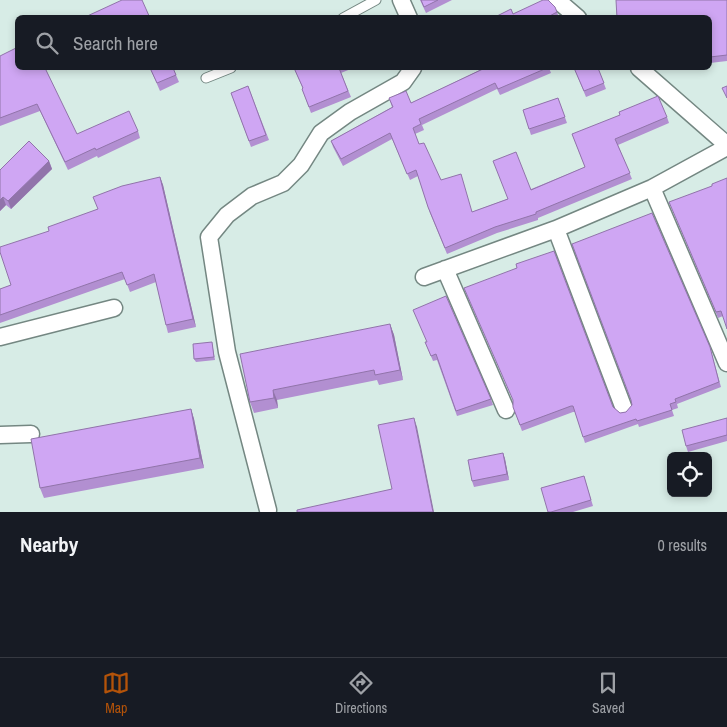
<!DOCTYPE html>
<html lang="en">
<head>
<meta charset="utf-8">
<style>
  body { margin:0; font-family:"Archivo Narrow",sans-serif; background:#242831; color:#f1f3f6 }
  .controls { position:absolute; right:15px; bottom:15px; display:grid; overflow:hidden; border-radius:8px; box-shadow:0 2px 8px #0003 }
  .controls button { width:45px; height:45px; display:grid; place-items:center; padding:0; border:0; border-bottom:1px solid #363941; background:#171b24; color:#f1f3f6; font:25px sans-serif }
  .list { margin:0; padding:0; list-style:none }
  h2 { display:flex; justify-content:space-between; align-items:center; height:65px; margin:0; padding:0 20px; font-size:21px }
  h2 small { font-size:16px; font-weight:400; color:#9ea1a6 }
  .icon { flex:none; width:28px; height:28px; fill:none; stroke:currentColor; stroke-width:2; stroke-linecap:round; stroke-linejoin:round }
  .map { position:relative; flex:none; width:727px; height:512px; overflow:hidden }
  .search { position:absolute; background:#171b24; box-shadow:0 2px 8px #0003; left:15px; right:15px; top:15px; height:55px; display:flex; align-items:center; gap:12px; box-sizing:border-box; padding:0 18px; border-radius:8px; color:#9ea1a6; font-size:19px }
  .sheet { height:145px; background:#171b24 }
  nav { display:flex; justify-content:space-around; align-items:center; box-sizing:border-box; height:70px; border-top:1px solid #363941; background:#171b24; font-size:14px; color:#9ea1a6 }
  nav a { display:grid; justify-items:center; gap:2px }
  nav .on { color:#b45309 }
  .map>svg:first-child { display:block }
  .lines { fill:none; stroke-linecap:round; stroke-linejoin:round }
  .service-casing { stroke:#748782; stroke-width:11 }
  .minor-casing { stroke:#748782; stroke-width:19 }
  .service { stroke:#fff; stroke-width:9 }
  .minor { stroke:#fff; stroke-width:16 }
  .wall { fill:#b28fd1 }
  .shaded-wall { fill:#9174aa }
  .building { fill:#cfa6f3; stroke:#9174aa }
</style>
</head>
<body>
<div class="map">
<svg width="727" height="512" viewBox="0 0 727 512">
  <rect width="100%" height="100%" fill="#d7ece6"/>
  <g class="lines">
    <g class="service-casing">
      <path id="service" d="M343 18 376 0
        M206 78 231 68"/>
    </g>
    <g class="minor-casing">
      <path id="minor" d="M401 0 409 18
        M557 0 578 18
        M639 68 727 145
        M652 188 727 363
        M556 229 624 409
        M445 269 506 410
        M424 277 556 229 652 188 727 147
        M0 337 114 308
        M0 435 31 434
        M268 510 227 352 209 237 227 215 252 196 283 183 301 165 321 133 350 112 403 82 413 68"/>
    </g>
    <use href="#service" class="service"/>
    <use href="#minor" class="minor"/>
  </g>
  <path class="wall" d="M420 0H452L426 13Z
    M727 0V61L710 63V18Z
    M557 12 559 18H493L513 14Z
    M0 56 77 134 138 131 140 138 98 158 97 156 68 170 40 111 0 126Z
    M150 68H173L179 82 160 91Z
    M294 68H353L341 73 351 97 311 113 302 89H303Z
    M484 68H549L551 73 500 95 497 89 422 125 424 130 415 134 419 144 441 180 472 212 507 199 585 167 572 134 667 117 669 123 618 145 632 179 538 218V220L497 233 447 254 430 213 418 176 410 180 392 139 343 166 333 147 331 141 392 107 389 98 411 103Z
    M574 68H598L606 89 586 97Z
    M658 68H685L659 70Z
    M248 86 269 140 251 147 231 93Z
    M558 98 567 123 531 135 523 110Z
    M49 161 52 169 11 209 6 205 0 211V170Z
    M160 177 163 185 196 327 168 333 166 325 156 282 130 292 125 279 0 323V289L11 285 49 231 98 209Z
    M727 178 723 316 718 318 672 208Z
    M390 324 394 335 403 380 379 385 377 380 277 400 278 408 254 413 250 402Z
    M212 342 215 360 196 362 194 359Z
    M425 342 491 399 493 405 457 416 437 360 433 361Z
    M710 347 721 387 677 404 678 408 672 410 674 416 639 427 638 424 585 443 575 412H573L522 431 513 407V401L613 407 620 413 626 412Z
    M191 409 194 419 204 468 44 498 40 488Z
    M727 418V441L688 452 686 446Z
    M503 453 505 459 509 480 474 487 472 481Z
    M584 476 593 506 573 512H548Z"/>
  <path class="shaded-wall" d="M49 161 52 169 11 209 8 201Z
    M160 177 163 185 196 327 193 319Z
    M3 197 6 205 0 211V200Z
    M390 324 394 335 403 380 400 370Z
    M273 390 277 400 278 408 274 398Z
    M191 409 194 419 204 468 200 458Z
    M414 418 417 427 434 512H433Z
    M503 453 505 459 509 480 507 474Z"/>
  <path class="building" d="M122 0H142L150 18H83Z
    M421 0H438L424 7Z
    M543 0H548L555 7 557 12 546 18H493L511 9 513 14Z
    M616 0H727V55L710 57V18H617Z
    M18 47V68H45L77 134 129 111 138 131 96 150 95 148 65 162 37 104 0 118V56Z
    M150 68H173L176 75 157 83Z
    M294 68H339L348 91 309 107 302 89 303 88Z
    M485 68H547L498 89 495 83 419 119 421 124 413 128 419 144 424 143 441 180 461 174 472 212 508 199 493 161 516 152 531 190 585 167 572 134 620 115 619 112 658 96 667 117 615 139 630 173 536 212V214L495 227 445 248 428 207 416 170 407 174 390 133 341 159 331 141 393 107 389 98 406 91 411 103Z
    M574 68H598L604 83 584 91Z
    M248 86 266 135 249 141 231 93Z
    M727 86V98L722 88Z
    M558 98 565 117 529 129 523 110Z
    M29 141 49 161 8 201 3 197 0 200V170Z
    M160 177 193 319 166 325 154 274 127 285 122 272 0 315V289L11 285 0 252V247L49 231 48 227 98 209 93 197 122 186Z
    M727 178V329L721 311 716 312 669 202 712 186V184Z
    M652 213 710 347 719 382 675 399 676 402 670 404 672 410 637 421 636 419 583 437 573 406H571L520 425 513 407V400L464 288 517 268 516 264 554 251 613 407 620 413 626 412 632 405 631 400 572 244Z
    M446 296 491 399 456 411 436 354 431 356 425 342H427L413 310Z
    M390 324 400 370 375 375 374 370 273 390 274 398 250 402 240 354Z
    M212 342 214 357 194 359 193 344Z
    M191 409 200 458 40 488 31 439Z
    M414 418 433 512H297V510L392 489 378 425Z
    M727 418V435L686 446 682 430Z
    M503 453 507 474 472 481 468 460Z
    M584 476 591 500 551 512H548L541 488Z"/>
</svg>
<div class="controls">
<button><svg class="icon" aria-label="locate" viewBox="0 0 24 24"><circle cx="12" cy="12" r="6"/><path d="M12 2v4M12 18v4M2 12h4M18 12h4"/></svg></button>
</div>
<div class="search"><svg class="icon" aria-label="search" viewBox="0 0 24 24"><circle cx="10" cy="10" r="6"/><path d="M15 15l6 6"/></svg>Search here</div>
</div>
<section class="sheet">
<h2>Nearby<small>0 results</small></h2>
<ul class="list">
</ul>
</section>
<nav>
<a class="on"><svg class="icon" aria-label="map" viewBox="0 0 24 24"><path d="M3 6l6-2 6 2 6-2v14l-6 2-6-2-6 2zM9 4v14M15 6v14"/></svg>Map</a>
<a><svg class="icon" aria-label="directions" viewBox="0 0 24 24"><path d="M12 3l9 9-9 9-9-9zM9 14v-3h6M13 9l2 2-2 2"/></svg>Directions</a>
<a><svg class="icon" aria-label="saved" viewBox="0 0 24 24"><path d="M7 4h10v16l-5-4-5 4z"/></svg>Saved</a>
</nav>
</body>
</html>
